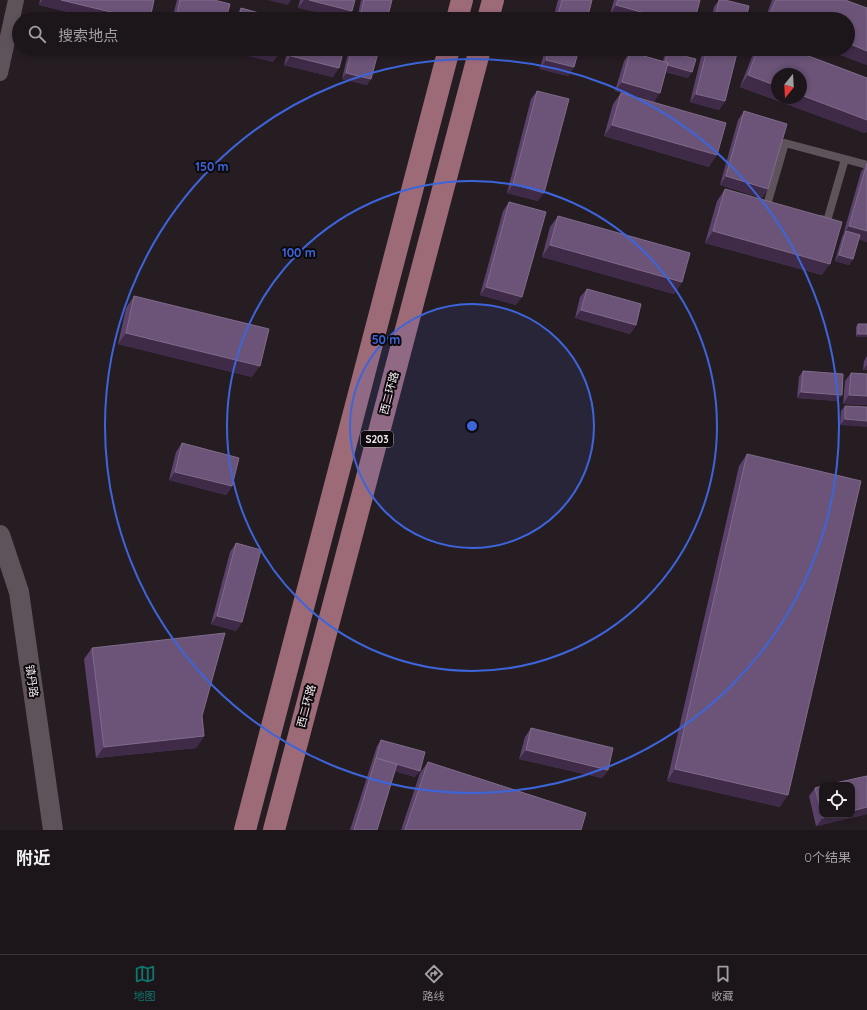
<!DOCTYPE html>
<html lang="zh">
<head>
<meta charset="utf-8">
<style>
  body { margin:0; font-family:Quicksand,"Noto Sans SC",sans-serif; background:#251f23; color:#f1f3f6 }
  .controls { position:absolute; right:12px; bottom:12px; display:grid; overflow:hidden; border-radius:8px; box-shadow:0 2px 6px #0003 }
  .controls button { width:36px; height:36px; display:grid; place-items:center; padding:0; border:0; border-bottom:1px solid #3a3539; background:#1c161a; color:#f1f3f6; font:20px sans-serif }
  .compass { position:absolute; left:771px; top:68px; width:36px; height:36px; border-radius:50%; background:#1c161a; box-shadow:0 2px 6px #0003; rotate:198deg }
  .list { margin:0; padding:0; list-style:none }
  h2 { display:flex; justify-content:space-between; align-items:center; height:52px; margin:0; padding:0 16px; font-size:17px }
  h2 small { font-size:13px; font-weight:400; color:#a09fa2 }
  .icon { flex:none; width:22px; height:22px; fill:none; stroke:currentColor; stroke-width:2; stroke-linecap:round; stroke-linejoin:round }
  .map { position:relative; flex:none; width:867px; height:830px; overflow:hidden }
  .search { position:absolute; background:#1c161a; box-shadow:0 2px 6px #0003; left:12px; right:12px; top:12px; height:44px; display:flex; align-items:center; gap:10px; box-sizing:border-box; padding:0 14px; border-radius:22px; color:#a09fa2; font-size:15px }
  .sheet { height:124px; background:#1c161a }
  nav { display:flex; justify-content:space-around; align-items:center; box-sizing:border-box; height:56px; border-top:1px solid #3a3539; background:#1c161a; font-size:11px; color:#a09fa2 }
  nav a { display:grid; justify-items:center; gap:2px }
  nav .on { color:#0f766e }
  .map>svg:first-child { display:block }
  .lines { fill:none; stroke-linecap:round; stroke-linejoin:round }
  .service { stroke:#5f535b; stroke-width:8 }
  .minor { stroke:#5f535b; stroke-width:16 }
  .tertiary { stroke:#5f535b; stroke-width:20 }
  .primary { stroke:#9d6a78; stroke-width:22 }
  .wall { fill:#5b426a }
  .shaded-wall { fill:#3f2b48 }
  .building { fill:#6b5478; stroke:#806b8b }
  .ring { fill:none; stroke:#3d65db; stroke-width:2 }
  .labels { text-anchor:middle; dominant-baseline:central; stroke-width:4; stroke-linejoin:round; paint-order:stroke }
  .shield { fill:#0c080b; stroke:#aca6aa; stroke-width:1 }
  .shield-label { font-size:10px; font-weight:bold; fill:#f0e9ee }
  .street-label { font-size:11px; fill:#f0e9ee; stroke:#0c080b }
  .centre { fill:#3d65db; stroke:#0c080b; stroke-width:2 }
  .ring-label { font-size:12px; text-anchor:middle; font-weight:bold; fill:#3d65db; stroke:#0c080b; stroke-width:4; stroke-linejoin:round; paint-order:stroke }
</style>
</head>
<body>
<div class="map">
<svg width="867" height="830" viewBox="0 0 867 830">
  <rect width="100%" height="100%" fill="#261d23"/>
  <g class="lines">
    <path class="service" d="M767 205 785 143 867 165
      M821 219 827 221 845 159"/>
    <path class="minor" d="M0 73 16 0"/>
    <path class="tertiary" d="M0 535 19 592 53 830"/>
    <path class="primary" d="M457 19 462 0
      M488 19 493 0
      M245 830 449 49
      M274 830 480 49"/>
  </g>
  <path class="wall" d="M40 0H154L150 19H97L39 5Z
    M177 0H214L226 19H172Z
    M300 0H355L298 8Z
    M361 0H392L387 19H357Z
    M558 0H592L587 19H553Z
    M614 0H700L610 14Z
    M719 0H725L746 19H711L714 7Z
    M772 0H845L867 65 825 49H848V19H765Z
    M241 8 281 19H235V17Z
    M288 49H344L333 77 284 65Z
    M349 49H379L367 85 342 79Z
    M545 49H579L574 67 568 76 540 69Z
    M703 49H738L725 101 719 110 690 102Z
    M755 49H790L867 78V131L865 133 740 87Z
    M630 52 663 61 664 57 668 52 688 78 666 72 654 102 615 91 624 61Z
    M537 91 538 201 507 193 531 99Z
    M621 93 709 167 604 136 613 104Z
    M744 111 768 189 762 198 720 185 738 120Z
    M867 163V242L859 239 853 259 849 265 835 261 842 237 843 235 861 172Z
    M725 189 822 275 705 243 717 201Z
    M509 202 516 305 480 295 503 211Z
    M558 216 682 282 674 294 542 257 550 227Z
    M587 289 636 325 630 334 575 318 580 297Z
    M134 296 252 377 118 344 126 308Z
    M858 324H867V337H856V327Z
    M867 356V370H863L864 361Z
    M803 371 837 401 797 398 799 377Z
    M851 373 867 374V405L843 404 845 381Z
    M845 406 867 407 840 425 841 411Z
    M182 443 232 486 226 495 169 480 176 452Z
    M747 454 780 807 667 781 739 466Z
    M236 543 242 622 236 631 211 624 230 552Z
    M92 648 202 716 204 736 196 748 96 758 84 659Z
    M531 728 608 770 602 778 519 759 525 737Z
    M381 740 415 777 395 771 377 830H350L377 746Z
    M428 762 581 830H401L420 773Z
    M867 776V814L816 826 809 796 815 788Z"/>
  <path class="shaded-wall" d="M42 0H61L140 19H97L39 5Z
    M267 0H291L288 5Z
    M304 0H309L352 11 346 19H344L298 8Z
    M616 5 666 19H629L610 14Z
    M770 14 784 19H767Z
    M360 17 367 19H359Z
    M848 43 867 51V65L825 49H848Z
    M228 49H260L279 54 273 62 227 51Z
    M291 56 339 68 333 77 284 65Z
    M546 60 574 67 568 76 540 69Z
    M665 64 692 72 688 78 661 70Z
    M346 73 371 79 367 85 342 79Z
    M748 75 777 86V98H801V95L867 120V131L865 133 740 87Z
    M622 82 660 93 654 102 615 91Z
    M696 94 725 101 719 110 690 102Z
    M612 125 717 155 709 167 604 136Z
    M726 176 768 189 762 198 720 185Z
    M513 184 544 193 538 201 507 193Z
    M849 226 867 231V242L844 235 846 231 842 235Z
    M713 231 830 264 822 275 705 243Z
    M550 245 682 282 674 294 542 257Z
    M839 255 853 259 849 265 835 261Z
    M486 287 522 297 516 305 480 295Z
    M581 310 636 325 630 334 575 318Z
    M126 333 260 366 252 377 118 344Z
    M858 334H867V337H856Z
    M867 365V370H863Z
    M801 392 842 395 837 401 797 398Z
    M849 395 867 396V405L843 404Z
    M845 419 867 421V427L840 425Z
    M175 472 232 486 226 495 169 480Z
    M217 616 242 622 236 631 211 624Z
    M204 736 196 748 96 758 104 747Z
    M526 750 608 770 602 778 519 759Z
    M376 758 420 771 415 777 374 765Z
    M675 769 788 795 780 807 667 781Z
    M867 807V814L816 826 823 818 834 815H852V811Z"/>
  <path class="building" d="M61 0H154L150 19H140Z
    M180 0H214L230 4 226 19H176Z
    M309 0H355L352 11Z
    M364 0H392L387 19H367L360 17Z
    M562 0H592L587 19H557Z
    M618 0H700L695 19H666L616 5Z
    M719 0H725L749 6 746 19H715Z
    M776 0H845L867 8V51L848 43V19H784L770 14Z
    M241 8 281 19H239Z
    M260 49H280L279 54Z
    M292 49H344L339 68 291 56Z
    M352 49H379L371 79 346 73Z
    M549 49H579L574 67 546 60Z
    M707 49H738L725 101 696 94Z
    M758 49H790L867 78V120L801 95V74H777V86L748 75Z
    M630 52 668 63 660 93 622 82Z
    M668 52 696 59 692 72 668 65V63L665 62Z
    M537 91 569 99 544 193 513 184Z
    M621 93 726 123 717 155 612 125Z
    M744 111 787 124 768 189 726 176Z
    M867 163V231L849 226Z
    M725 189 842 222 830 264 713 231Z
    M509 202 546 212 522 297 486 287Z
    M558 216 690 253 682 282 550 245Z
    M846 231 860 235 853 259 839 255Z
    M587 289 641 304 636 325 581 310Z
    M134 296 269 329 260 366 126 333Z
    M858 324H867V334H858Z
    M803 371 843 374 842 395 801 392Z
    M851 373 867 374V396L849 395Z
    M845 406 867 407V421L845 419Z
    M182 443 239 458 232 486 175 472Z
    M747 454 861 481 788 795 675 769Z
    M236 543 261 550 242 622 217 616Z
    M225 633 202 716 204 736 104 747 92 648Z
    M531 728 613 748 608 770 526 750Z
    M381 740 425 752 420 771 376 758Z
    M376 758 397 764 377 830H354Z
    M428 762 586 813 581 830H405Z
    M867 776V807L852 811V785H826Z
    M822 786V815H834L823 818 815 788Z"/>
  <circle cx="472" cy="426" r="122" fill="#3d65db" fill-opacity=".12"/>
  <g class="ring">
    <circle cx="472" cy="426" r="122"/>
    <circle cx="472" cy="426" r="245"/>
    <circle cx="472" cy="426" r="367"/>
  </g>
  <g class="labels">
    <rect class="shield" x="361" y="431" width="32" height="16" rx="3"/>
    <g class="shield-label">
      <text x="377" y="439">S203</text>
    </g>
    <g class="street-label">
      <text transform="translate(389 393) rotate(-75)">西二环路</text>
      <text transform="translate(32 681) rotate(82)">镇丹路</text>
      <text transform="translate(306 706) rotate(-75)">西二环路</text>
    </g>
  </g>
  <circle cx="472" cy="426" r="6" class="centre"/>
  <g class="ring-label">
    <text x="212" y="171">150 m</text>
    <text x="299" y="257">100 m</text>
    <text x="386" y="344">50 m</text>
  </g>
</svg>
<div class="controls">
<button><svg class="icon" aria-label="locate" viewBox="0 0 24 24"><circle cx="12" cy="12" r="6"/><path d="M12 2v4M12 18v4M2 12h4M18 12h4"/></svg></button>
</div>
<svg class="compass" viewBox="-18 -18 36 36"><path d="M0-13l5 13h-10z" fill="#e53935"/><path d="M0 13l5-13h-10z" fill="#a09fa2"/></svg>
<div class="search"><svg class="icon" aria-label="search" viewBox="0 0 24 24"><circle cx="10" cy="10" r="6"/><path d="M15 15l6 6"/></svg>搜索地点</div>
</div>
<section class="sheet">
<h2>附近<small>0个结果</small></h2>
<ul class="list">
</ul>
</section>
<nav>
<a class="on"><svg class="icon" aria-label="map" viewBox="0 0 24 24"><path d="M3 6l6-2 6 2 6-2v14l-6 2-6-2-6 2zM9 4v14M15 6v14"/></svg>地图</a>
<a><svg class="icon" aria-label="directions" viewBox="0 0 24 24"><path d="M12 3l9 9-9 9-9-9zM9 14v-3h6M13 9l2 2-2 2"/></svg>路线</a>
<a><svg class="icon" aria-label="saved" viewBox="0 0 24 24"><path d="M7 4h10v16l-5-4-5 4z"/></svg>收藏</a>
</nav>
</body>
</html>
